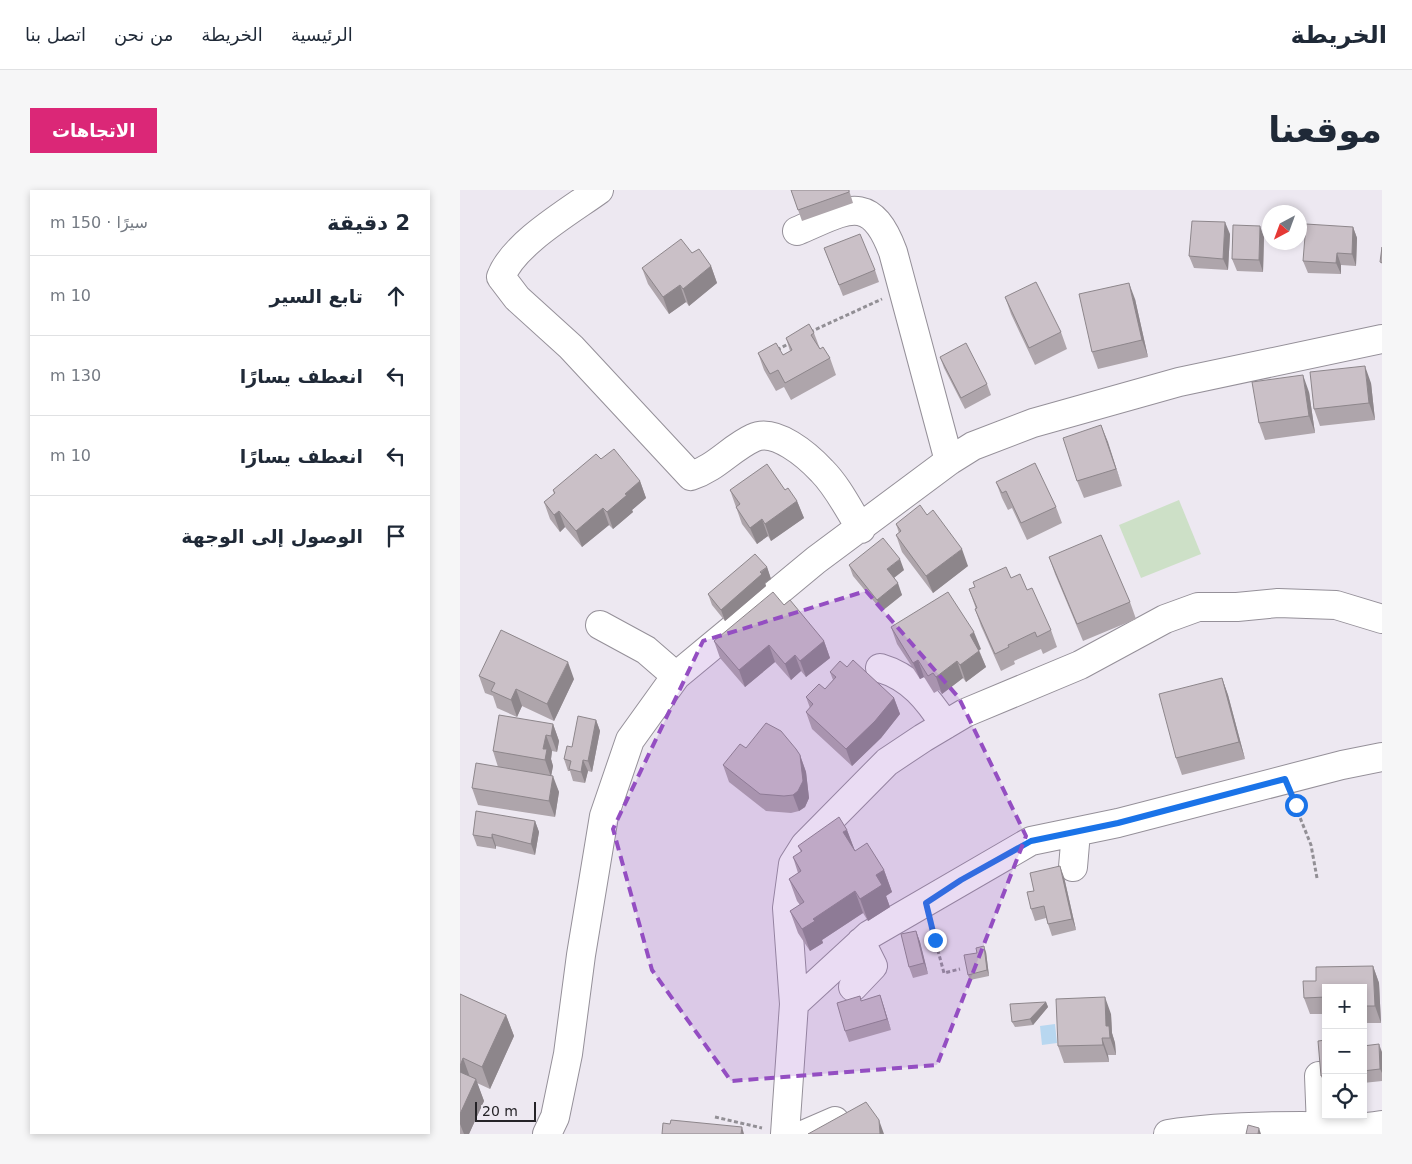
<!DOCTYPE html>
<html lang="ar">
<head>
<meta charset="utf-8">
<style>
  body { margin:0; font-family:"DejaVu Sans","Noto Sans Arabic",sans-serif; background:#f6f6f7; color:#1f2937; direction:rtl }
  .controls { position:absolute; right:15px; bottom:15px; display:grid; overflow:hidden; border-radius:0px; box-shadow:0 2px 8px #0003 }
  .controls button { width:45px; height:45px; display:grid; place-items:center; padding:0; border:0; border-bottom:1px solid #e0e1e3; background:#fff; color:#1f2937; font:25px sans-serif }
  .compass { position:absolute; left:802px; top:15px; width:45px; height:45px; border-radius:50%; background:#fff; box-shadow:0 2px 8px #0003; rotate:221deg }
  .scale { position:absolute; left:15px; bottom:12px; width:61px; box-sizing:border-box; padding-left:5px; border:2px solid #252327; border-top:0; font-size:14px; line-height:18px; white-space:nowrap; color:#252327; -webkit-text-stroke:4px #ede8f1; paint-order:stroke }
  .stop { position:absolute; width:15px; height:15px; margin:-11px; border:4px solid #1a73e8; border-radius:50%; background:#fff }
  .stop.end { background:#1a73e8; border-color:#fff; box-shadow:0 1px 5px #0008 }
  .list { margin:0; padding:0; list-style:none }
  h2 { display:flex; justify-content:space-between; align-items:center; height:65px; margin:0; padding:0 20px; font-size:21px }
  h2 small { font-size:16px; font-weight:400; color:#747a83 }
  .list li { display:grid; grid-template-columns:32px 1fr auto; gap:15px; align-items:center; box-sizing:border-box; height:80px; padding:0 20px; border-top:1px solid #e0e1e3 }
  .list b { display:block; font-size:19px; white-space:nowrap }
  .list em { font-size:16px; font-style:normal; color:#747a83 }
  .icon { flex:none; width:28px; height:28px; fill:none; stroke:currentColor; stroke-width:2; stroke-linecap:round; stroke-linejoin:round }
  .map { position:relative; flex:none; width:922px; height:944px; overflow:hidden; direction:ltr; border-radius:0px }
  header { display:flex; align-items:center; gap:30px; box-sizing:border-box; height:70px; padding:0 25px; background:#fff; border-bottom:1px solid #e0e1e3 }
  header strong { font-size:24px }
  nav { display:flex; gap:28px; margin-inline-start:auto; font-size:18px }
  .intro { display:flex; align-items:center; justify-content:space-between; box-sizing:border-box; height:120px; padding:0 30px }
  h1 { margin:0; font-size:35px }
  .button { padding:12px 22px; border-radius:0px; background:#db2777; color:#fff; font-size:18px; font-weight:700 }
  main { display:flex; gap:30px; padding:0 30px }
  aside { flex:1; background:#fff; border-radius:0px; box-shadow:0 2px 8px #0003 }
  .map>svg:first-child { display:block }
  .green { fill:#cde0c7 }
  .water { fill:#b8d7f0 }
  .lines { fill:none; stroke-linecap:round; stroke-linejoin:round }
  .minor-casing { stroke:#959099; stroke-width:30 }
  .path { stroke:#928f95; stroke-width:3; stroke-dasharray:4 2.5; stroke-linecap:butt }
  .minor { stroke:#fff; stroke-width:28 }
  .wall { fill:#aea5ab }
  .shaded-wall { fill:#8d868b }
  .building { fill:#cac0c7; stroke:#8d868b }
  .route { stroke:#1a73e8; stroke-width:6 }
  .marked { fill:#944ec2; fill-opacity:0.2; stroke:#944ec2; stroke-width:4; stroke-dasharray:10 6; stroke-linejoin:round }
</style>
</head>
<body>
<header>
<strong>الخريطة</strong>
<nav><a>الرئيسية</a><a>الخريطة</a><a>من نحن</a><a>اتصل بنا</a></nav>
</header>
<div class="intro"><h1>موقعنا</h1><a class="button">الاتجاهات</a></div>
<main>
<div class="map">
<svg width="922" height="944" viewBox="0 0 922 944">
  <rect width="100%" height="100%" fill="#ede8f1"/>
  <path class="green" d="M719 310 741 364 681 388 659 335Z"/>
  <path class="water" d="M595 834 597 853 582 855 580 836Z"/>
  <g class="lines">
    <g class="minor-casing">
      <path id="minor" d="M139 0C110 21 53 54 41 87L57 108 111 157 231 286C256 278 271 258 293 248 315 237 348 266 362 281 378 297 389 320 401 339
        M337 41C385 21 410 0 433 62L489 271
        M140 435 186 460 216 486
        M420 478C451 487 468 509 485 535
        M613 677 616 642
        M393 797 413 776 401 752
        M334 814 327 718 333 674 345 655 427 572 463 548 505 523 620 475 705 429 738 417H777L818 413 876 415 922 429
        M859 886 861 937
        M87 944 95 927 108 864 121 765 144 626 170 550 216 486 356 370 489 271 513 256 573 233 719 192 922 149
        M325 944 334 814 409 745 571 651 658 633 882 575 922 567
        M345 944 375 931
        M708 944C752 937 797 936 842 936 868 937 896 940 922 935"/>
    </g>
    <path class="path" d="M350 142 422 109
      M317 160 330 153
      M833 610 851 655 857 688
      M471 735 484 783 500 779
      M255 927 302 938"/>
    <use href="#minor" class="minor"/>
  </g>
  <path class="wall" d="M331 0H389L393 13 342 31Z
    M893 37 897 48 896 76 881 75V84L848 83 843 71Z
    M770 44 768 80 734 78 729 66Z
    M804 47 803 82 777 81 772 69Z
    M364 58 415 80 419 92 383 106Z
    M232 63 251 76 257 93 229 116 226 112 209 124 188 94 182 78Z
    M545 107 601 142 607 159 575 175 551 124Z
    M675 109 688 167 638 179 632 162Z
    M354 143 360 159 370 168 376 185 331 210 324 197 316 201 304 180 298 163 323 165 330 161 326 148Z
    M480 167 527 194 531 205 505 219 484 178Z
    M911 193 915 230 860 236 854 219Z
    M849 202 855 243 805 250 799 233Z
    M641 235 662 296 624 308 617 291Z
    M141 269 180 291 186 308 172 320 173 322 153 339 149 335 122 357 105 337 100 342 90 329 84 312 94 304 93 300Z
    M536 292 596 317 602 333 567 350 552 318 548 320 542 308Z
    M270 300H325L337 311 344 328 311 351 308 346 297 354 282 334Z
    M436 334 508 376 473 403 442 362 436 345 439 343Z
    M589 367 670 412 676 429 623 451 595 384Z
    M389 375 444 380 434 388 442 405 422 421 393 386Z
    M307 377 311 389 305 393 306 396 265 431 252 415 248 404Z
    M551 388 567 400 591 440 597 457 583 464 581 459 554 471 555 474 541 481 521 436 515 419H516L509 399Z
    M324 415 364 451 370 468 346 487 341 481 331 490 315 472 285 497 260 468 254 451Z
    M431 437 521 459 519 460 526 477 506 492 503 488 482 504 479 500 474 503 464 487 460 489 437 454Z
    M387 477 434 508 440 524 421 548 392 576 352 539 346 522 350 518 346 507 365 499 373 490 370 482Z
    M19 486 114 489 94 531 62 516 57 527 37 518 33 506 25 503Z
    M762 488 768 505 785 569 722 585 716 568Z
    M136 530 140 541 132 582 128 581 125 593 113 591 110 581H108L104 569 112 557Z
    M93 534 99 551 97 562 92 561 91 569 93 576 91 585 99 602 95 627 18 615 12 598 38 577 33 561Z
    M286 558 340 565 346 582 349 608 345 617 339 621 331 623 306 621 269 592 263 575Z
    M75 631 79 642 75 665 36 656V659L17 656 13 645Z
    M387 640 395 661 424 680 432 702 426 706 430 717 408 731 403 723 362 750 363 753 350 761 338 743 330 721 340 715 337 711 329 689 338 683 333 667 341 662 338 656Z
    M604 687 616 740 592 746 586 728 575 731 571 719 574 701Z
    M456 741 460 752 468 784 453 788 449 777Z
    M526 762 529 786 510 790 508 785Z
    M913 776 919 793 921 833H903V798H866V824H850L844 808 856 791Z
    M0 804 46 825 54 846 30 899 17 893 24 911 9 944H0Z
    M420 805 431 840 389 852 385 841Z
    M586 812 588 817 573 835 555 837 552 832Z
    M651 824 652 843 655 853 656 865H648L649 872 604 873 598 856Z
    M866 850V897L861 886Z
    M903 856 922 862V891L903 893Z"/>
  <path class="shaded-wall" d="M765 32 770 44 768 80 763 69Z
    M800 36 804 47 803 82 799 70Z
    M893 37 897 48 896 76 892 64Z
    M877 63 881 75V84L876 73Z
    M251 76 257 93 229 116 223 99Z
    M669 93 675 109 688 167 682 150Z
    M220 95 226 112 209 124 203 107Z
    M905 176 911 193 915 230 909 213Z
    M843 185 849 202 855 243 849 226Z
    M641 235 648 252 662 296 656 279Z
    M180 291 186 308 172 320 173 322 153 339 147 322 165 304Z
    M337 311 344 328 311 351 305 334Z
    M143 318 149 335 122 357 116 341Z
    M99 321 105 337 100 342 94 325Z
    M302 329 308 346 297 354 290 338Z
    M502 359 508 376 473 403 466 386Z
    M440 369 444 380 431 390 427 379Z
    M307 377 311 389 305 393 306 396 265 431 261 420Z
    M438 393 442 405 422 421 417 410Z
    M514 442 521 459 516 462 510 445Z
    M364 451 370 468 346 487 340 471Z
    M309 455 315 472 285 497 279 480Z
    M519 461 526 477 506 492 500 475Z
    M335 465 341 481 331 490 325 474Z
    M458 470 464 487 460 489 453 473Z
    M497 471 503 488 482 504 476 487Z
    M108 472 114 489 94 531 87 514Z
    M762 488 768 505 785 569 779 552Z
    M56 499 62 516 57 527 51 510Z
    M434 508 440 524 421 548 392 576 386 559Z
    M136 530 140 541 132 582 128 571Z
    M93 534 99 551 97 562 91 546Z
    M86 545 92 561 91 569 93 576 91 587 85 570 83 559Z
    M340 565 346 582 349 608 345 617 339 621 333 605Z
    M123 570 128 581 125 593 121 582Z
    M93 586 99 602 95 627 89 611Z
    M75 631 79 642 75 665 71 654Z
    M387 640 395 661 383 642Z
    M32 644 36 656V659L32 648Z
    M600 676 604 687 616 740 612 729Z
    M424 680 432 702 426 706 430 717 408 731 400 709 416 685Z
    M395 701 403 723 362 750 363 753 350 761 342 739 353 729Z
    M456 741 460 752 468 784 464 773Z
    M524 756 526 762 529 786 527 780Z
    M913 776 919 793 921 833 915 816Z
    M420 805 424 817 431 840 427 829Z
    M645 807 651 824 652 843 655 853 656 865 646 836Z
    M586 812 588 817 573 835 570 829Z
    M46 825 54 846 30 899 22 877Z
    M642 848 648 865 649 872 643 855Z
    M919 854 922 862V883L920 879Z
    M3 868 11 890 0 887V876Z
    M16 889 24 911 9 944H4L0 934V924Z
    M419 930 424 944H420Z
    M282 937 284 944H281Z
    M799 938 801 944H798Z"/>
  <path class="building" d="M331 0H389V2L338 20Z
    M732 31 765 32 763 69 729 66Z
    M846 34 893 37 892 64 877 63 876 73 843 71Z
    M773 35 800 36 799 70 772 69Z
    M400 44 415 80 379 95 364 58Z
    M221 49 232 63 239 59 251 76 223 99 220 95 203 107 182 78Z
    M922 57V73L920 72Z
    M576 92 601 142 569 158 545 107Z
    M669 93 682 150 632 162 619 104Z
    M349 134 354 143 351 145 360 159 363 157 370 168 325 193 318 180 310 184 298 163 316 153 323 165 332 160 326 148Z
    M506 153 527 194 501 208 480 167Z
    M905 176 909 213 854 219 850 182Z
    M843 185 849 226 799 233 792 192Z
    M641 235 656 279 617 291 603 248Z
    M154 259 180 291 165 304 167 305 147 322 143 318 116 341 99 321 94 325 84 312 95 303 93 300 136 264 141 269Z
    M575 273 596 317 561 333 546 301 542 303 536 292Z
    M307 274 325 300 328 298 337 311 305 334 302 329 290 338 276 317 280 314 270 300Z
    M460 315 467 325 473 320 502 359 466 386 436 345 441 341 436 334Z
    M641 345 670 412 617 434 589 367Z
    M423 348 440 369 427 379 438 393 417 410 389 375Z
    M295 364 307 377 300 382 302 384 261 420 248 404Z
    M546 377 551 388 560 384 567 400 572 398 591 440 577 447 575 442 548 455 549 457 535 464 515 419 517 418 509 399 515 397 513 392Z
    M313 402 324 415 330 410 364 451 340 471 335 465 325 474 309 455 279 480 254 451Z
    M488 402 514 442 510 445 519 461 500 475 497 471 476 487 473 483 468 486 458 470 453 473 431 437Z
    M41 440 108 472 87 514 56 499 51 510 31 501 35 493 19 486Z
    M393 470 434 508 415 531 386 559 346 522 353 514 346 507 359 494 365 499 376 487 370 482 380 471 387 477Z
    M762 488 779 552 716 568 699 504Z
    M39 525 93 534 91 546 86 545 83 559H87L85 570 33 561Z
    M118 526 136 530 128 571 123 570 121 582 109 579 111 571 104 569 107 556 112 557Z
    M306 533 321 541 336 559 340 565 343 591 338 601 333 605 324 606 300 604 263 575 280 554 286 558Z
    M16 573 93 586 89 611 12 598Z
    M16 621 75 631 71 654 32 644V648L13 645Z
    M379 627 387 640 383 642 395 661 407 653 424 680 416 685 422 695 400 709 395 701 353 729 355 731 342 739 330 721 344 712 329 689 341 681 333 667 342 661 338 656Z
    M600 676 612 729 588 734 584 716 571 719 567 702 574 701 570 683Z
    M456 741 464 773 449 777 441 744Z
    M524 756 527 780 508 785 504 765 517 763 516 758Z
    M913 776 915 816H903V798H866V807L844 808 843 791H856V777Z
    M0 804 46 825 22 877 3 868 0 876Z
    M420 805 427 829 385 841 377 813 400 806 401 811Z
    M645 807 646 836H649L650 848H642L643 855 598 856 596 809Z
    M586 812 570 829 552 832 550 814Z
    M866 850V885L861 886 858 851Z
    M919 854 920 879 903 881V856Z
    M0 882 16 889 0 924Z
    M406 912 419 930 420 944H348Z
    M211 930 282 937 281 944H202L203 933 210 934Z
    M788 935 799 938 798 944H786Z"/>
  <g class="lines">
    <path class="route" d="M475 750 466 713 501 690 571 651 658 633 825 589 836 615"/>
  </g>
  <path class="marked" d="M406 401 499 508 566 646 477 875 271 891 192 780 153 639 243 451Z"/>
</svg>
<div class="controls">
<button>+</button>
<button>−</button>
<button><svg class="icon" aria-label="locate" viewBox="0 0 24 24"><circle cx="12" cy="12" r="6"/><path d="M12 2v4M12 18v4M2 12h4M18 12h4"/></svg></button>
</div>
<svg class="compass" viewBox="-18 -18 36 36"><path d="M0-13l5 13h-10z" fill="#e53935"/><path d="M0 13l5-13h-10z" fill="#747a83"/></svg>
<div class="scale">20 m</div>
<div class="stop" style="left:836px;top:615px"></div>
<div class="stop end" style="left:475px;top:750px"></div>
</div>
<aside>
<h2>2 دقيقة<small>سيرًا · 150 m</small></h2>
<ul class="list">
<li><svg class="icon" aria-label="ahead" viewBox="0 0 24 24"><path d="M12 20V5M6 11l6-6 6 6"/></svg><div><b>تابع السير</b></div><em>10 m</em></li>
<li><svg class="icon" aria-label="left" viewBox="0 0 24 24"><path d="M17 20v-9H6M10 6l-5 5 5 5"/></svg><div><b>انعطف يسارًا</b></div><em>130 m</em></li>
<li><svg class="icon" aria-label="left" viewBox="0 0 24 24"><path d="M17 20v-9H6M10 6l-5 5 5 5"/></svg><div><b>انعطف يسارًا</b></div><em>10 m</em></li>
<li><svg class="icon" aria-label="arrive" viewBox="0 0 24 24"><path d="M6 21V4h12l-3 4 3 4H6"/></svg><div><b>الوصول إلى الوجهة</b></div></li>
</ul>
</aside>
</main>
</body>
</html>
